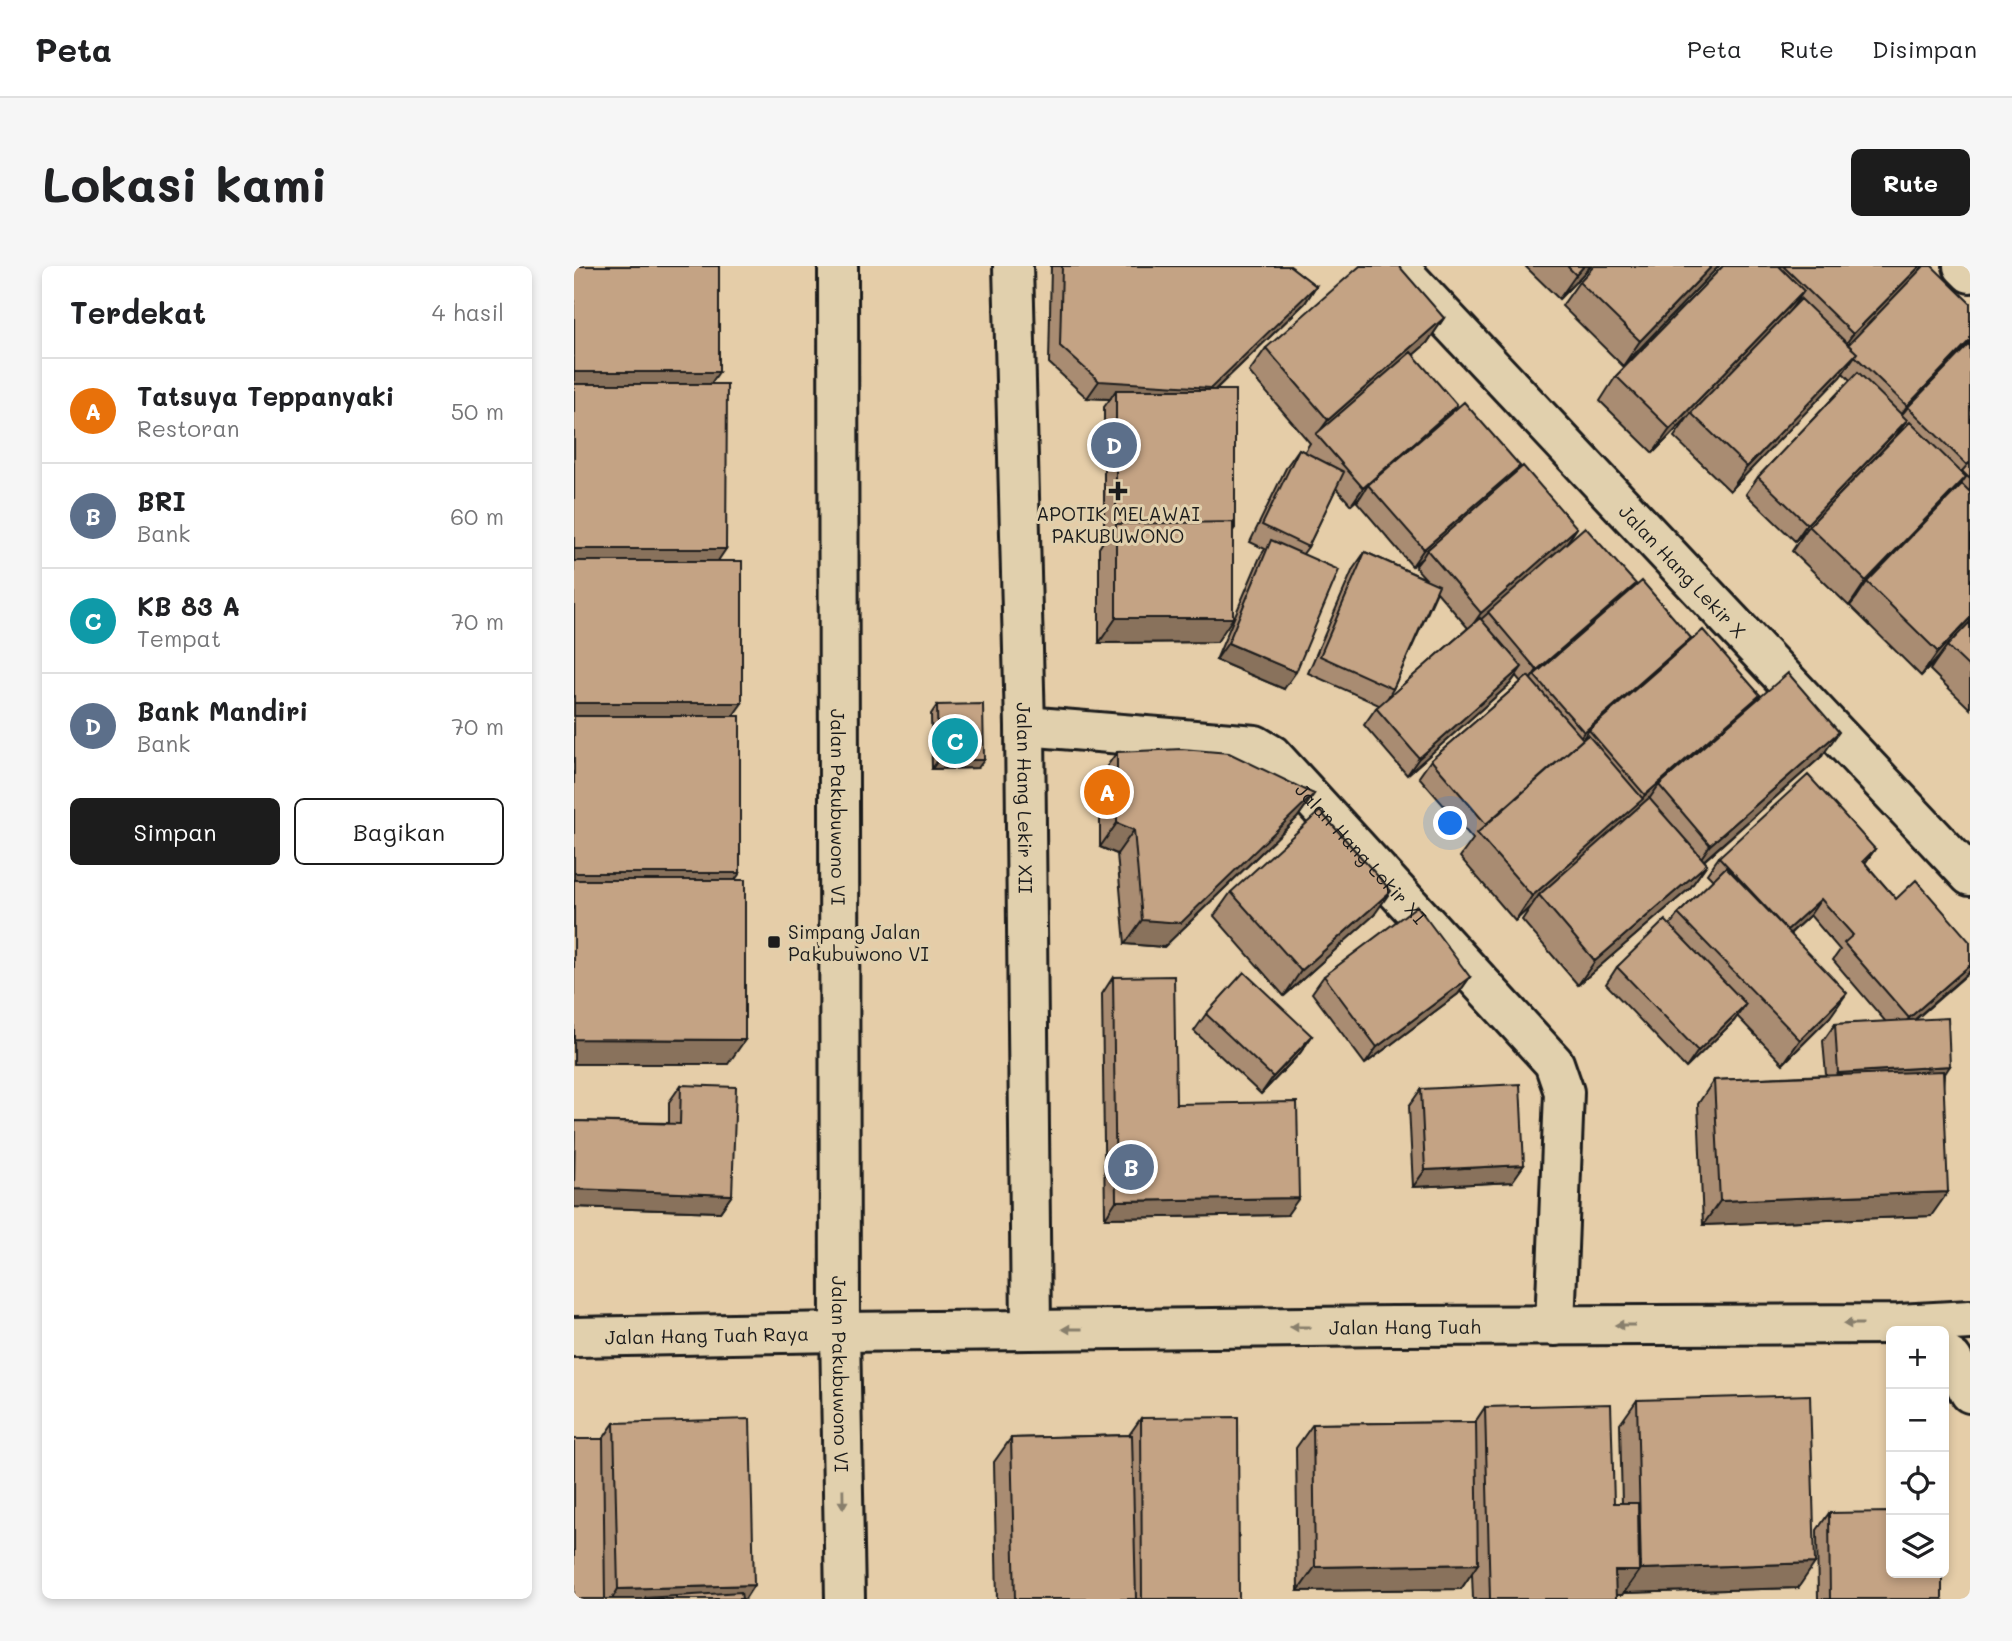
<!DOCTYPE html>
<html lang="id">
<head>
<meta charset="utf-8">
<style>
  body { margin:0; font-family:Mali,sans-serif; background:#f6f6f6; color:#202124 }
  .controls { position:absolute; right:21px; bottom:21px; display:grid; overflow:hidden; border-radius:10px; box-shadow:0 4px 10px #0003 }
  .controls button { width:63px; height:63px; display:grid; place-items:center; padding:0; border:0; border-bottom:2px solid #e0e0e0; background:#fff; color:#202124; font:35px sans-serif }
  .you { position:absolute; left:877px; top:558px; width:24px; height:24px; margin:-18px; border:5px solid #fff; border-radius:50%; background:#1a73e8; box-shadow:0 0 0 10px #1a73e833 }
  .badge { display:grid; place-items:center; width:46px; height:46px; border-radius:50%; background:#1c1c1c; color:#fff; font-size:23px; font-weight:700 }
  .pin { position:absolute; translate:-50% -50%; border:4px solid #fff; box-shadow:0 2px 7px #0006 }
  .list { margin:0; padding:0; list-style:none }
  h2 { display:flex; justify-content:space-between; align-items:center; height:91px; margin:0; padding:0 28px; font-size:30px }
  h2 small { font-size:23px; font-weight:400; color:#757577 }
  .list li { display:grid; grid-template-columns:46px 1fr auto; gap:21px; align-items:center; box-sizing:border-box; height:105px; padding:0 28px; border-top:2px solid #e0e0e0 }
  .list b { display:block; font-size:26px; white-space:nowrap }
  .list p { margin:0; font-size:23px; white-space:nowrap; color:#757577 }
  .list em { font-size:23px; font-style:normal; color:#757577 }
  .actions { display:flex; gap:14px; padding:21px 28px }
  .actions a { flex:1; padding:16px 0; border:2px solid #1c1c1c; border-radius:10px; text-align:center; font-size:24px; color:#1c1c1c }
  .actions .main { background:#1c1c1c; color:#fff }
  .icon { flex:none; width:38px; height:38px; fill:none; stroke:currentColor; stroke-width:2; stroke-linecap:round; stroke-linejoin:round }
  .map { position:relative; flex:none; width:1396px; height:1333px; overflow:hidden; border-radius:10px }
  header { display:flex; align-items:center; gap:42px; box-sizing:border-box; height:98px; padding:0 35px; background:#fff; border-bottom:2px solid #e0e0e0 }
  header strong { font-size:33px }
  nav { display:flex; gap:38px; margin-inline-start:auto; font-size:24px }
  .intro { display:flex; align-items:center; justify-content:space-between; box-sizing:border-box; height:168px; padding:0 42px }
  h1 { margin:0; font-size:49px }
  .button { padding:18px 32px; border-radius:10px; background:#1c1c1c; color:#fff; font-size:24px; font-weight:700 }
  main { display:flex; gap:42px; padding:0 42px }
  aside { flex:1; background:#fff; border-radius:10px; box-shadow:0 4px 10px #0003 }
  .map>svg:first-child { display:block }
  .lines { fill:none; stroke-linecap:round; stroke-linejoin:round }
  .minor-casing { stroke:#1c1c1c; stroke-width:44 }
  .major-casing { stroke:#1c1c1c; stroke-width:44 }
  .minor { stroke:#e1d0ad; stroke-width:38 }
  .major { stroke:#e1d0ad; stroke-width:38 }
  .wall { fill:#a98c72; stroke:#1c1c1c; stroke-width:2; fill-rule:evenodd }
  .shaded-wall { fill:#89725c; stroke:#1c1c1c; stroke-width:2 }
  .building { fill:#c4a384; stroke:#1c1c1c; stroke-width:2 }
  .oneway { fill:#887f6c }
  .poi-dot { fill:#1c1c1c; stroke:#e1d0ad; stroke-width:2.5 }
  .labels { text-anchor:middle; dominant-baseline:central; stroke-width:6; stroke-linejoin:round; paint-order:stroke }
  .poi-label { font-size:19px; fill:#1c1c1c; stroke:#e1d0ad }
  .street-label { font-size:19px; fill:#1c1c1c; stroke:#e1d0ad }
</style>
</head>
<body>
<header>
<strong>Peta</strong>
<nav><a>Peta</a><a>Rute</a><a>Disimpan</a></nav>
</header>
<div class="intro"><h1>Lokasi kami</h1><a class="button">Rute</a></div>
<main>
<aside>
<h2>Terdekat<small>4 hasil</small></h2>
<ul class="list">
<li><span class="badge" style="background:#e8710a">A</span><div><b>Tatsuya Teppanyaki</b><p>Restoran</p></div><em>50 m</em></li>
<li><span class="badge" style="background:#5c6f8a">B</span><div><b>BRI</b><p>Bank</p></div><em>60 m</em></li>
<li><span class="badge" style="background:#0f9aa8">C</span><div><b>KB 83 A</b><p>Tempat</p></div><em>70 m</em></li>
<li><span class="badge" style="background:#5c6f8a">D</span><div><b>Bank Mandiri</b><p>Bank</p></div><em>70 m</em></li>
</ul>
<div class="actions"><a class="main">Simpan</a><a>Bagikan</a></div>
</aside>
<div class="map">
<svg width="1396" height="1333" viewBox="0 0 1396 1333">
  <rect width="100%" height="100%" fill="#e5cda8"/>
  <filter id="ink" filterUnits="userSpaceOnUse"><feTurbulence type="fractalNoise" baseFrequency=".0143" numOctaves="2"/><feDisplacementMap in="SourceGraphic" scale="14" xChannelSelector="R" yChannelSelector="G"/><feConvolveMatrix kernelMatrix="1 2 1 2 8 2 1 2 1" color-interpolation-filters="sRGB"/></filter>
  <g filter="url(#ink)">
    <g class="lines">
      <g class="minor-casing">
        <g id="minor">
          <path id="s1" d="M439 0 451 460 457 1063"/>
          <path id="s2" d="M823 0 1396 610"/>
          <path d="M1389 0 1396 7"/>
          <path id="s3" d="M451 460 681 479 698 489 980 797 990 826 981 1060"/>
          <path id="s4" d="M0 1071 266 1066"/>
          <path d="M1370 1088 1378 1093 1396 1127"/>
        </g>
      </g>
      <g class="major-casing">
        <g id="major">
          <path id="s5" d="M264 0 266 1066 271 1333"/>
          <path id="s6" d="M266 1066 819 1060 1325 1058 1396 1054"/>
        </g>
      </g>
      <use href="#minor" class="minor"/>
      <use href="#major" class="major"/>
    </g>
    <path class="wall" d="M477 0H716L742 20 731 37 641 124 661 262 659 265 643 376 525 377V282L530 274V141L536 133 513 132 475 97Z
      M951 0H1017L985 33Z
      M1145 0 1049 100 988 40 1005 16Z
      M1149 0H1349L1347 3 1396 37V443L1356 404 1364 392 1347 410 1276 340 1283 331 1275 340 1218 285 1235 260 1328 164 1327 162 1321 171 1221 275 1172 228 1184 211 1276 114 1269 107 1156 225 1100 171 1115 150 1079 187 1026 135 1042 110Z
      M870 52 853 77 839 89 878 147 941 207 1003 262 993 277 1057 324 1117 372 1112 379 1186 429 1180 436 1248 490 1130 595 1133 598 1116 622 1004 719 948 654 958 639 941 655 886 591 899 573 845 511 857 494 947 416 942 410 936 418 833 509 790 459 802 442 805 439 734 407 779 303 791 286 852 313 841 301 848 292 838 300 783 236 787 230 777 239 762 222 734 281 729 288 710 423 642 394 686 291 691 283 676 276 713 200 725 183 732 187 731 185 736 177 675 106 692 82ZM863 326 894 362 813 433 819 423Z
      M363 439 404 502 358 503 357 448Z
      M543 486 740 528 723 552 590 681 551 678 543 588 526 581V510Z
      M1301 583 1291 597 1322 633 1396 706 1341 754 1370 810 1357 950 1129 959 1124 838 1140 814 1252 809 1249 775 1261 758 1312 756 1259 694 1266 684 1236 649 1216 668 1256 751 1209 798 1163 750 1160 755 1112 802 1032 718 1043 701 1096 659 1104 648 1139 614 1133 608 1145 591Z
      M657 626 800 649 710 730 640 650Z
      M750 710 896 711 884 728 791 798 738 727Z
      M539 711 602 838 713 949 531 952 528 728Z
      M632 748 738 770 726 787 687 828 620 765Z
      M107 819 158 929 146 946 0 941 1 855 95 857V836Z
      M847 823 938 916 839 921 835 840Z
      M1063 1134 1224 1322 1050 1327V1325L1048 1329H1042V1333H899L898 1307 887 1323 724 1325 722 1182 739 1158 901 1156 911 1141 1040 1237H1048L1046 1158Z
      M567 1152 665 1333H423L420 1196 437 1172 555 1169Z
      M40 1157 171 1333H0L29 1173Z
      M1255 1247 1368 1333H1244L1243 1264Z"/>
    <path class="shaded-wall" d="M1010 0H1017L985 33 1002 9Z
      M1138 0H1145L1049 100 1066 75Z
      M1346 0H1349L1341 11 1262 92 1279 68Z
      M742 20 731 37 625 139 542 124 536 133 513 132 525 115Z
      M1230 25 1213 49 1079 187 1096 163Z
      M870 52 853 77 745 171 743 169 754 154Z
      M1396 74V79L1334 141 1321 157 1333 140Z
      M1283 87 1266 111 1156 225 1173 201Z
      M0 106H145L128 130H0Z
      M883 139 871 156 794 219 787 230 777 239 789 222Z
      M1333 154 1321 171 1221 275 1233 258Z
      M946 200 934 217 853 284 848 292 838 300 850 283Z
      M1392 211 1375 236 1293 316 1283 331 1275 340 1292 315Z
      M1003 262 991 279 895 364 907 347Z
      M0 283H152L135 308H0Z
      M1062 318 1050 335 960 409 951 421 963 404Z
      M542 352H659L643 376 525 377Z
      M1396 352V359L1373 380 1364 392 1347 410 1364 386Z
      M1117 372 1105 389 1015 464 1007 475 998 483 1010 466Z
      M654 377 722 406 710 423 642 394Z
      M948 401 936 418 833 509 845 492Z
      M1186 429 1169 453 1085 519 1073 536 965 629 958 639 941 655 958 630 1067 534 1071 529Z
      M0 437H168L151 461H0Z
      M1265 466 1248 490 1119 604 1136 579Z
      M364 494H410L404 502 358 503Z
      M740 528 723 552 590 681 551 678 568 654Z
      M543 557 560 564 543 588 526 581Z
      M1301 583 1289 600V595Z
      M1133 598 1116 622 1004 719 1021 695Z
      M0 607H166L149 631H0Z
      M817 625 800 649 710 730 727 705Z
      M1247 633 1236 649 1201 681 1213 664Z
      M1396 699V705L1323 769 1335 752Z
      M896 711 884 728 791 798 803 781Z
      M1273 727 1256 751 1209 798 1226 774Z
      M1172 738 1160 755 1112 802 1124 785Z
      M738 770 726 787 687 828 699 811Z
      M0 773 171 774 154 798H0Z
      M1376 800 1365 817 1253 824 1264 807Z
      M950 899 938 916 839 921 851 904Z
      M0 923 158 929 146 946 0 941Z
      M1374 926 1357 950 1129 959 1146 935Z
      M725 932 713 949 531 952 542 935Z
      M1241 1297 1224 1322 1050 1327 1067 1303Z
      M904 1298 887 1323 724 1325 741 1301Z
      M1041 1305H1065L1048 1329H1024Z
      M180 1319 171 1333H71V1332L70 1333H38L44 1323Z"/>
    <path class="building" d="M0 0H145V106H0Z
      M488 0H716L742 20 637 122 525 115 486 80Z
      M786 0H825L870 52 754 154 692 82Z
      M993 0H1010L1002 9Z
      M1020 0H1138L1066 75 1005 16Z
      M1149 0H1205L1230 25 1096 163 1042 110Z
      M1209 0H1346L1279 68Z
      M1350 0H1358L1396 37V74L1333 140 1281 90 1283 87 1274 79Z
      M1227 33 1283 87 1173 201 1117 147Z
      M1396 77V196L1393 199 1334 141Z
      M837 86 883 139 789 222 742 168Z
      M1284 106 1333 154 1233 258 1184 211Z
      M0 118H153L152 283H0Z
      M542 124H661V262H659V256L542 258Z
      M890 136 946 200 850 283 794 219Z
      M1336 156 1392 211 1292 315 1235 260Z
      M725 183 770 206 734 281 688 259Z
      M1396 196V213L1388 205Z
      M949 200 1003 262 907 347 853 284Z
      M1388 218 1396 226V352L1364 386 1293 316Z
      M659 256V352H542V258Z
      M1011 261 1062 318 963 404 914 346Z
      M697 274 765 304 722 406 654 377Z
      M791 286 865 319 819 423 746 390Z
      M0 295H168V437H0Z
      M1068 315 1117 372 1010 466 960 409Z
      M906 352 948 401 845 492 802 442Z
      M1396 356V402L1373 380Z
      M1129 364 1186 429 1071 529 1015 464Z
      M1214 407 1265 466 1136 579 1085 519Z
      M954 410 1009 473 912 558 857 494Z
      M409 438 410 494H364L363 439Z
      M0 450H166V607H0Z
      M1014 469 1069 533 958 630 903 567Z
      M608 483 655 487 740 528 607 657 568 654 560 564 543 557V486Z
      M1234 509 1301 583 1289 595 1322 633 1342 614 1396 676V699L1335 752 1270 677 1279 669 1247 633 1213 664 1145 591Z
      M1075 532 1133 598 1021 695 965 629Z
      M746 545 817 625 727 705 657 626Z
      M1152 601 1273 727 1226 774 1104 648Z
      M0 614H171V774L0 773Z
      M843 640 896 711 803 781 750 710Z
      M1091 654 1172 738 1124 785 1043 701Z
      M670 706 738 770 699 811 632 748Z
      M600 710 602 838 723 836 725 932 542 935 539 711Z
      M1374 752 1376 800 1264 807 1261 758Z
      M1369 805 1374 926 1146 935 1140 814Z
      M946 818 950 899 851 904 847 823Z
      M107 819 162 821 158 929 0 923 1 855 106 858Z
      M1236 1129 1241 1297 1067 1303 1063 1134Z
      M1037 1138 1040 1237H1064L1065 1305H1041L1042 1333H916L911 1141Z
      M664 1151 665 1333H568L567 1152Z
      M176 1153 180 1319 44 1323 40 1157Z
      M902 1156 904 1298 741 1301 739 1158Z
      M558 1169 562 1333H441L437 1172Z
      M0 1173H29L31 1333H0Z
      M1317 1246V1307H1368V1333H1256L1255 1247Z
      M167 1326 168 1333H71V1332Z"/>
    <defs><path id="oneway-solid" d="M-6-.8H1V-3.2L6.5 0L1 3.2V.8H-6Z" transform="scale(1.75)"/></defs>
    <g class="oneway">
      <use href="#oneway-solid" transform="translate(1279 1058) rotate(180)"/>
      <use href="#oneway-solid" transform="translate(1051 1059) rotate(180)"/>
      <use href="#oneway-solid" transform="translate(726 1061) rotate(180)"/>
      <use href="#oneway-solid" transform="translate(498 1063) rotate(180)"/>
      <use href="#oneway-solid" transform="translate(269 1233) rotate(89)"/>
    </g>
  </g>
  <g class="poi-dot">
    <path d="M540.5 214.5h7v7h7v7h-7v7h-7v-7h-7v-7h7z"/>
    <rect x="193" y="669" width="14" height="14" rx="3.5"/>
  </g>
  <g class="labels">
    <g class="poi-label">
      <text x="544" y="247">APOTIK MELAWAI<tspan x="544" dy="22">PAKUBUWONO</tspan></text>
      <text x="214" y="665" text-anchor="start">Simpang Jalan<tspan x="214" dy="22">Pakubuwono VI</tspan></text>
    </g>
    <g class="street-label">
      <text stroke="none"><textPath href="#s2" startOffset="418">Jalan Hang Lekir X</textPath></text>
      <text stroke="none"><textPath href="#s1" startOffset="532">Jalan Hang Lekir XII</textPath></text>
      <text stroke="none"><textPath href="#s5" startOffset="541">Jalan Pakubuwono VI</textPath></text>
      <text stroke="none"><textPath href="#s3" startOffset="383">Jalan Hang Lekir XI</textPath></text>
      <text stroke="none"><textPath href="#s6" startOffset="565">Jalan Hang Tuah</textPath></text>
      <text stroke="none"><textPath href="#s4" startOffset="133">Jalan Hang Tuah Raya</textPath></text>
      <text stroke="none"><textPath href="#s5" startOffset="1108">Jalan Pakubuwono VI</textPath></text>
    </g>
  </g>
</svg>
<div class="controls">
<button>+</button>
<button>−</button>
<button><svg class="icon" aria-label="locate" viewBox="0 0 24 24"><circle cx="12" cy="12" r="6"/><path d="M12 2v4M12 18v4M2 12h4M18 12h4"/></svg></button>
<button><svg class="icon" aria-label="layers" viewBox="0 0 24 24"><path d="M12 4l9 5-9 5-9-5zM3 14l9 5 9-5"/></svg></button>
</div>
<div class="you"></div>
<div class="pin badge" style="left:533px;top:526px;background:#e8710a">A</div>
<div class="pin badge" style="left:557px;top:901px;background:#5c6f8a">B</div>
<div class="pin badge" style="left:381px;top:475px;background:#0f9aa8">C</div>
<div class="pin badge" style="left:540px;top:179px;background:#5c6f8a">D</div>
</div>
</main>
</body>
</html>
